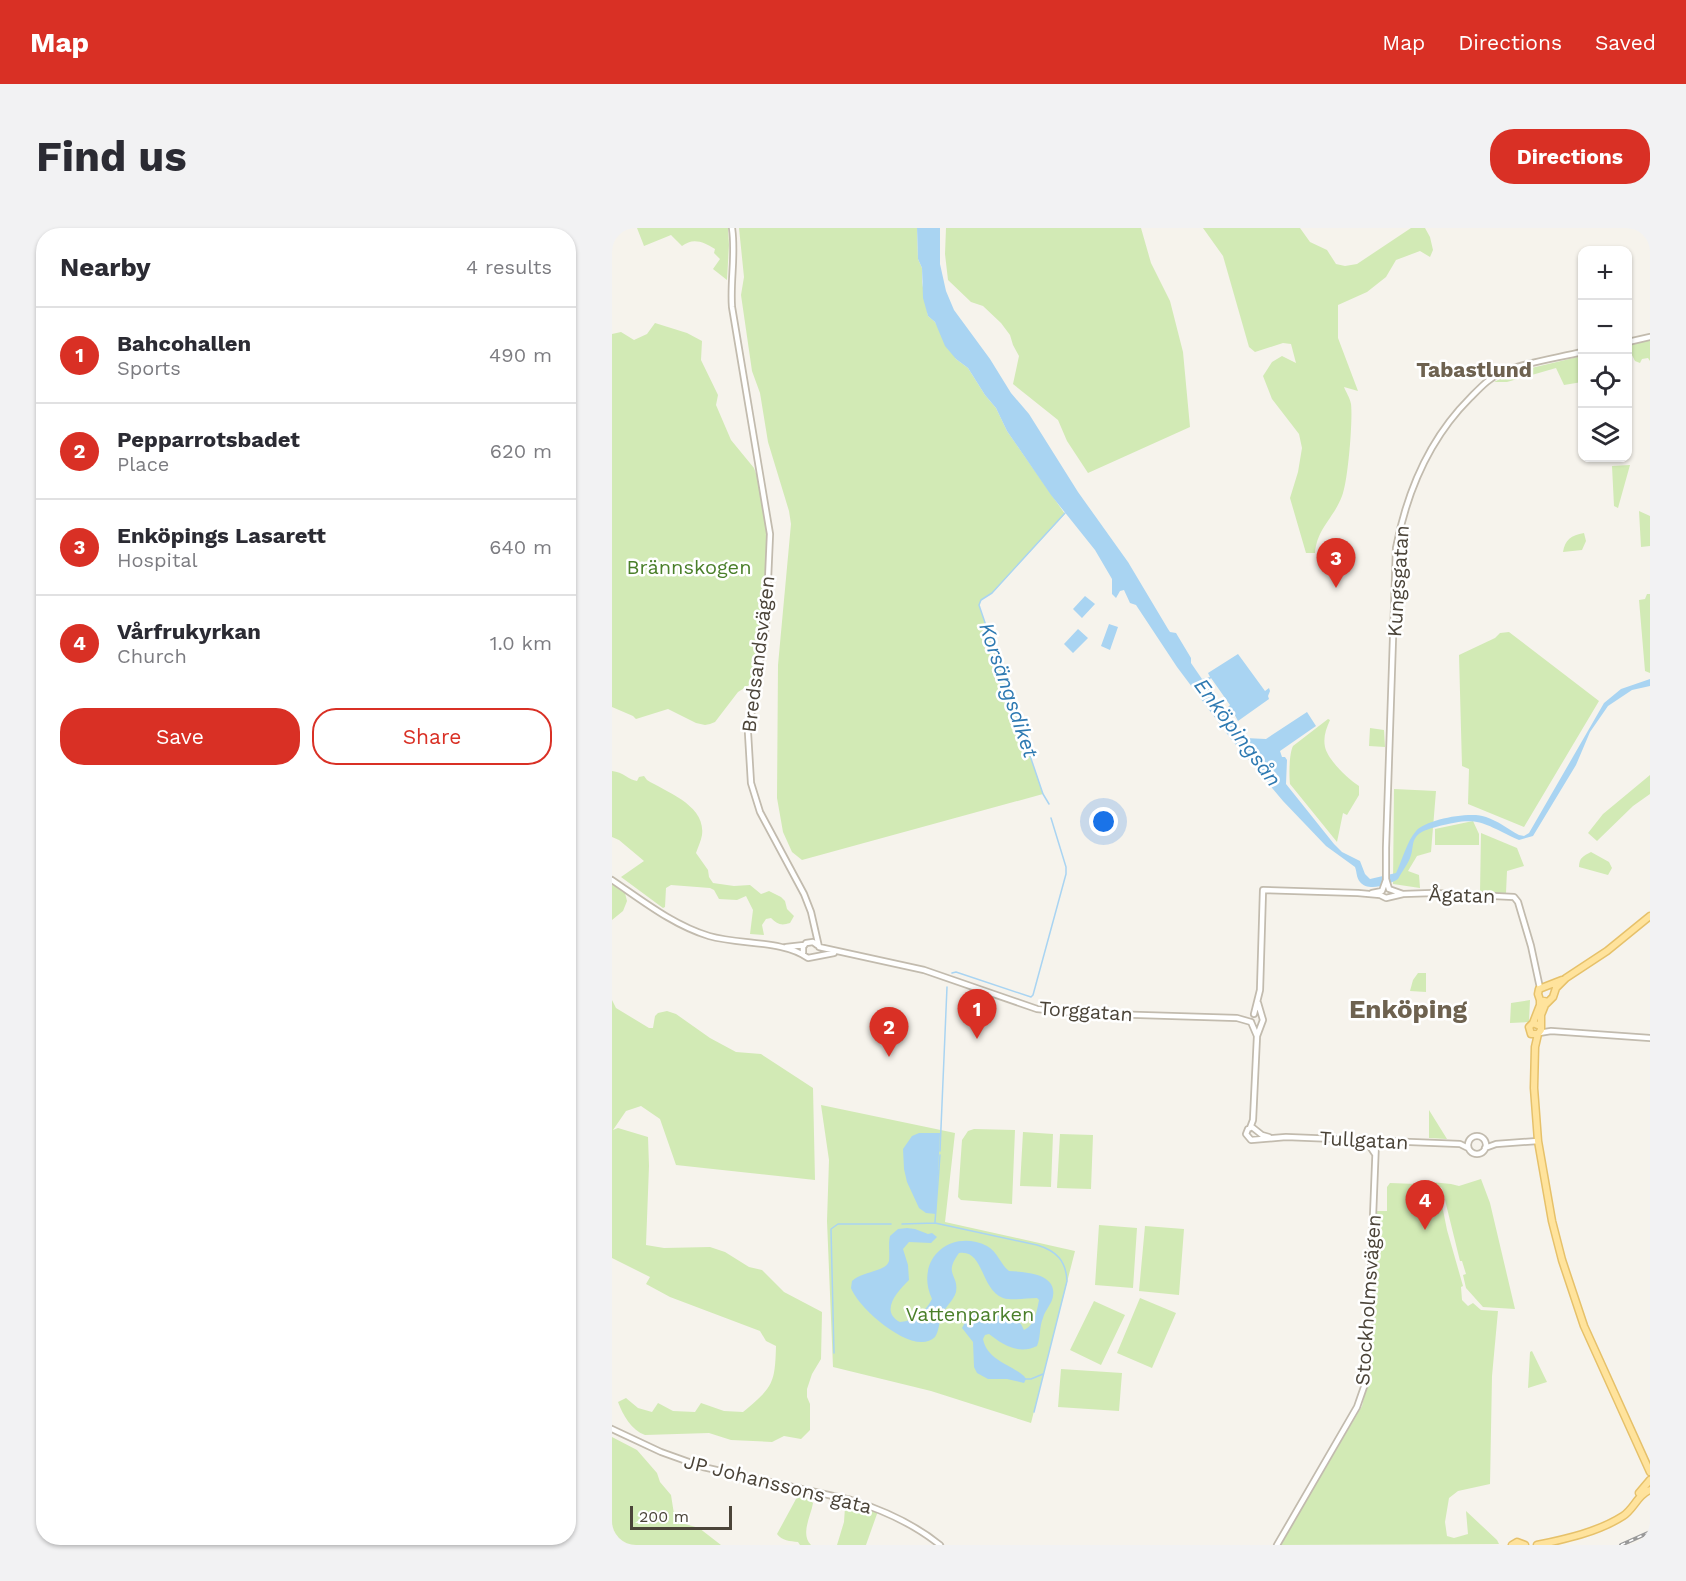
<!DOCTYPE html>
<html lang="en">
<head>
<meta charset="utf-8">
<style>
  body { margin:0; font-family:"Work Sans",sans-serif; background:#f2f2f3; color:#2b2b33 }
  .controls { position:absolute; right:18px; top:18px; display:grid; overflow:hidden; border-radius:12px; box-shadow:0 2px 4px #0004 }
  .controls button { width:54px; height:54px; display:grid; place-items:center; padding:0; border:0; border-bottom:2px solid #e1e1e2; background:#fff; color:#2b2b33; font:30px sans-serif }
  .scale { position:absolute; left:18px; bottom:15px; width:102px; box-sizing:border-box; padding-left:6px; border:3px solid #4b4439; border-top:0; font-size:16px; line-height:21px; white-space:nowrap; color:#4b4439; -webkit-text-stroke:4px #fff; paint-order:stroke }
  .you { position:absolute; left:492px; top:594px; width:21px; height:21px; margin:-15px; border:4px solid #fff; border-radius:50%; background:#1a73e8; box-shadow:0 0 0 9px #1a73e833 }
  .badge { display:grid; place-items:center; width:39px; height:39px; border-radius:50%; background:#d93025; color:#fff; font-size:20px; font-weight:700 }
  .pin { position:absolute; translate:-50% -50px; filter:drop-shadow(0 2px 3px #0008) }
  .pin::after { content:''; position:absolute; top:32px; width:21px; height:18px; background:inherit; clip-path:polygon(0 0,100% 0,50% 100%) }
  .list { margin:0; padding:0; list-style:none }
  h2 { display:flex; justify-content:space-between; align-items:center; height:78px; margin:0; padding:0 24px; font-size:26px }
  h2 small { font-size:20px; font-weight:400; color:#7c7c81 }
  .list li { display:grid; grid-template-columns:39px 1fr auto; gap:18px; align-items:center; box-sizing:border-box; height:96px; padding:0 24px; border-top:2px solid #e1e1e2 }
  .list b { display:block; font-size:22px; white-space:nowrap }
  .list p { margin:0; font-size:20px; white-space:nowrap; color:#7c7c81 }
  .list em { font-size:20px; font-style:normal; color:#7c7c81 }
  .actions { display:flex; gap:12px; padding:18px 24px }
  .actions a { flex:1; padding:14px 0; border:2px solid #d93025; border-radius:24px; text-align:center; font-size:21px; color:#d93025 }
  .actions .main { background:#d93025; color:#fff }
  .icon { flex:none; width:33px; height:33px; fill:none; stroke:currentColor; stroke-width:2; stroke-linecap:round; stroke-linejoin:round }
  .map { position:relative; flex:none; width:1038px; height:1317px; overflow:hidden; border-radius:24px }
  header { display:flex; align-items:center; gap:36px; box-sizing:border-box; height:84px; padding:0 30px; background:#d93025; color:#fff }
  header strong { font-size:28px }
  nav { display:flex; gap:33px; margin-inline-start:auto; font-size:21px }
  .intro { display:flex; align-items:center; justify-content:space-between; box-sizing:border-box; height:144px; padding:0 36px }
  h1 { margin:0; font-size:42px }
  .button { padding:15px 27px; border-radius:24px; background:#d93025; color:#fff; font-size:21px; font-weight:700 }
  main { display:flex; gap:36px; padding:0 36px }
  aside { flex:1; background:#fff; border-radius:24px; box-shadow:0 2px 4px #0004 }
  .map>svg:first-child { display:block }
  .green { fill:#d2eab5 }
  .water { fill:#a9d4f2; fill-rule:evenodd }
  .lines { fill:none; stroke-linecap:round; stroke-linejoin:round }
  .stream { stroke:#a9d4f2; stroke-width:1.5 }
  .minor-casing { stroke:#c2bbae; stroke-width:8 }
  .major-casing { stroke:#e6c16a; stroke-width:9 }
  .minor { stroke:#fff; stroke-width:4.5 }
  .major { stroke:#ffe39c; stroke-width:6 }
  .rail-casing { stroke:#9a9a9a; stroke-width:4 }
  .rail { stroke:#fff; stroke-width:1.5; stroke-dasharray:4.5; stroke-linecap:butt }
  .labels { text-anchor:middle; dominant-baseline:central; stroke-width:5; stroke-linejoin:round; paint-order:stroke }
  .park-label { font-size:20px; fill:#4a7f2a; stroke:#fff }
  .street-label { font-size:20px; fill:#4b4439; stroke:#fff }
  .neighbourhood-label { font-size:21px; font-weight:bold; fill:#6e6250; stroke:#fff }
  .water-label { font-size:21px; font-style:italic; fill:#2e7ab2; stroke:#fff }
  .district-label { font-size:26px; font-weight:bold; fill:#6e6250; stroke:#fff }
</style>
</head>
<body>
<header>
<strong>Map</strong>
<nav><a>Map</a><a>Directions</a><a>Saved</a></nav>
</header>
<div class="intro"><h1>Find us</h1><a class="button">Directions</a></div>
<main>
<aside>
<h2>Nearby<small>4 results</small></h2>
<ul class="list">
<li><span class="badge">1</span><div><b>Bahcohallen</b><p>Sports</p></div><em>490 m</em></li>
<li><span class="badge">2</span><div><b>Pepparrotsbadet</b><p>Place</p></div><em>620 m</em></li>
<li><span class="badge">3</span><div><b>Enköpings Lasarett</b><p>Hospital</p></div><em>640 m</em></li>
<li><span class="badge">4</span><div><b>Vårfrukyrkan</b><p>Church</p></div><em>1.0 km</em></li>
</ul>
<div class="actions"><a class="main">Save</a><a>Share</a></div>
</aside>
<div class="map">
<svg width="1038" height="1317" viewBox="0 0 1038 1317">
  <rect width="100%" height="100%" fill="#f6f3ec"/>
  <path class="green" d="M25 0H116L117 17 115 52 101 41 108 31 102 25 103 21C92 14 81 9 70 18L59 7 32 18Z
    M127 0H305L306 31 310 40V54L316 88 323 94 344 131 356 140 373 167 384 180 395 203 453 286 380 365 369 372 367 377 431 566 190 632 180 624 171 604 165 570 166 437 179 296 177 283 156 214 148 165 140 143 129 67 132 49Z
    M334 0H529L539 35 558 73 571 124 578 199 476 245 455 213 446 192 401 156 407 128 401 117 398 107 389 95 371 78 359 74 336 52 333 26Z
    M591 0H688L698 14 715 22 724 36 733 38 745 36 799 0H813L818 9 821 22 818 29 808 23 784 32 774 49 755 64 726 77V110L746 163 732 159C734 164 738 170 739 176 741 191 736 254 730 268 722 290 705 300 703 325H694L678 270 686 244 690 220 687 206 660 171 651 148 660 134 670 128 684 135 679 116 671 115 643 124 637 119 611 28Z
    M43 95 75 105 90 113 89 132 106 167 104 177 119 212 142 240 147 254 153 287 156 306 155 350 148 426 142 454 126 464 103 494 98 496 93 497 84 495 56 481 24 491 21 488 0 479V106L9 104 22 112 35 106Z
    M1038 111V133L1036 130 1030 131 1028 135 1023 133 1018 123 1016 124V117Z
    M970 128V154L952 157 944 140 895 154H882L902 144Z
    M1018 237 1006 280 1002 278 1000 238Z
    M1027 283 1038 288V318L1029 319Z
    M972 305 974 313 970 322 951 324C953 312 959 307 972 305Z
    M1035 366H1038V445L1033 443 1027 372 1033 371Z
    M897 404 987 473 912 599 856 576 857 541 850 538 847 427 883 410 888 405Z
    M716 491 718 492C714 501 711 509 713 519 716 532 736 551 747 558V567L735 587 731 585 725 614 678 556C677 547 677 526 681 518Z
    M758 500 772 502 773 519 757 518Z
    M0 543C11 544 17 552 25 553L27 549 32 548 35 552C54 564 94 577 90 607 89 613 86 619 84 625L96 642 97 649 101 655 122 658 138 657 149 666 157 663 169 669 173 673 175 681 182 688 178 695C169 698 165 696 159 690L154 691 150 697 152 707 138 706 141 682 134 668 125 672 107 671 102 662 98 660 59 657 54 660 53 679 51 680 9 649 32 633 7 612 0 609Z
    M1038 547V566L1021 578 985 613 976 605 991 586Z
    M782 561 824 563 819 624 805 628 796 643 807 647 808 660 781 656Z
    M861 593 867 606V617H823V601Z
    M869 605 905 620 912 638 895 643 894 665H868Z
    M979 624 997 634 1000 640 996 647 967 639C967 630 971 628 979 624Z
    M0 656 13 665 15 673 11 683 0 692Z
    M806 745H814V764L798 763 801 752Z
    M0 772 4 780 37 800H41L43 788 46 785 55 783 64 786 98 810 124 824 149 826 201 860 203 952 64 937 48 891 29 878 14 883 1 902 6 900 36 909 37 938 34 1017 52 1020 98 1019 113 1024 137 1039 150 1042 172 1064 210 1084 209 1131 200 1146 195 1161V1169L198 1176V1202L189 1211 172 1208 160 1214 119 1212 97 1205 33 1207C19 1202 11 1187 6 1174L14 1170 26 1180 40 1184 46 1175 61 1183 83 1184 89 1175 112 1183 131 1184C161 1159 163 1156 164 1118L154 1113 148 1103 58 1069 34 1056 38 1049 0 1030Z
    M918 772 917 794 898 795 899 775Z
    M209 877 343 905 333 994 463 1023 419 1195 319 1163 221 1139 215 993 217 932Z
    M817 882 835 911 817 910Z
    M362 901 403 902 400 976 349 972 346 969 350 912 356 903Z
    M411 904 441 906 439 959 408 958Z
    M448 906 481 907 479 961 445 960Z
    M869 951 878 975 903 1081 871 1079 854 1060 851 1047 854 1046 850 1033H848L830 960 819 954 839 956 847 958Z
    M778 955 805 956 809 959 817 956 827 962 835 1002 851 1058 849 1059 850 1072 856 1078 861 1075 869 1082 886 1083 880 1148 878 1256 846 1263 837 1270 833 1294 835 1308 842 1310 856 1306 854 1283 885 1312 887 1316 668 1317 750 1178 759 1139 764 983H775V959Z
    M487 997 525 1000 521 1060 483 1057Z
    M533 998 572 1001 567 1067 527 1063Z
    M528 1070 564 1085 540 1140 505 1125Z
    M482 1073 513 1087 489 1137 458 1122Z
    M920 1123 935 1154 916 1160 918 1124Z
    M449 1141 510 1145 507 1183 446 1179Z
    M0 1209 25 1222 45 1245 48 1254 59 1267 62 1286 66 1294 87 1300 109 1317H0Z
    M188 1267H192L201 1275C199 1288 188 1306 199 1317H188L186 1314C178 1313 170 1313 165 1306L184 1271Z
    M236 1276 266 1283 254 1317H225L232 1294 233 1279Z"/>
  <path class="water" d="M305 0H328V36L334 63 342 82 378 131 399 165 417 186 466 264 516 334 556 401 558 404 564 405 579 430V435L590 451 598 449 596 445 626 426 653 463 657 460 658 463 656 468 657 471 626 493 620 482 616 484V488L633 510 654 511 695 484 704 498 668 523 670 529H673L675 532 674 556 722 616 730 624 748 633 753 646 758 651 784 645C790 633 795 613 804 603 814 591 860 583 874 589 886 593 896 601 907 607L912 608 917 605 992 475 1009 461 1038 451V458L1020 462 996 478 978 504 964 537 921 608 907 612C869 595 868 587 824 599 817 601 808 603 804 609 800 614 801 621 799 627 797 635 790 643 786 651 777 657 756 664 748 654 744 649 745 644 743 639L714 618 671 573 619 511 565 439 524 377 518 375 512 362 508 363 504 370 500 366V351L483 322 439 267 395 203 384 180 373 167 356 140 344 131 333 118 323 94 316 88 311 70 310 40 306 31ZM599 450 618 477 614 481C604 477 599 465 594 456Z
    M473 368 483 376 470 390 461 381Z
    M497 396 506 399 498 422 489 418Z
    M466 401 476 410 461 425 452 416Z
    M307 905H328L324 986 314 985 307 980 295 954 292 941 291 921 300 908Z
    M295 1000 303 1001 316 1006 320 1005 325 1009 319 1015 297 1014 291 1021 296 1037 297 1052C286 1063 267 1083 288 1094 303 1093 313 1084 320 1071 302 1032 338 1000 375 1018 386 1024 388 1036 397 1043 412 1044 445 1045 441 1068 440 1076 433 1082 431 1090 427 1099 429 1109 425 1118 407 1127 391 1117 377 1106L373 1107 371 1111C375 1132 398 1136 412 1148L414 1151 412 1155 395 1151H376L365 1145 362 1139 361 1114 350 1100 356 1089 362 1086 397 1088 409 1096 412 1102C422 1098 425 1083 427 1072L425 1070C414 1070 401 1073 391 1070 368 1061 372 1021 347 1025 331 1047 347 1046 344 1064 342 1072 333 1079 330 1087 327 1093 327 1104 323 1109 302 1130 246 1080 239 1060L240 1053C250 1043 274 1044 277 1033 278 1025 276 1017 278 1008L286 1001Z"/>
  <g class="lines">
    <path class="stream" d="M437 576 431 566 367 377 369 372 380 365 453 285
      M340 745 344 744 419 769 421 767 454 646V639L439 590
      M328 923 335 759
      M323 994 328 927
      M290 996 323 995 425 1017C445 1023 454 1033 455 1053L422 1184
      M222 1125 219 1001 226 996H279
      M413 1151H419L431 1146"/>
    <g class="minor-casing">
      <path id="minor" d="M120 0C124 27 118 53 120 79L158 306 154 398 136 505 139 555 148 584 192 666 199 684 207 719 312 742 425 781 463 785 625 790 639 794
        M1016 114 1038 109
        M0 652C31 673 61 697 97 708 128 717 171 712 196 730L222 725
        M760 665 770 663 774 652
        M791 666 777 661 774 651V620L784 320C795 263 817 211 858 170 868 160 877 150 890 144 915 134 945 130 970 124
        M174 719 192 717
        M191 725V719L194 715 201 714 205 717
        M642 786 648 762 651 662 746 665 768 667 774 670 791 666 821 665 902 669 906 674 919 718 928 760
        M639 794 645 808
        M927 805 939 803 1038 810
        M638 900 641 892 645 808 651 792 646 775
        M856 917a9 9 0 1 1 18 0a9 9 0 1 1-18 0Z
        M657 909 650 907 640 899 636 901 634 906 639 912 674 909 848 916 856 920
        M751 913 757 917 763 926
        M873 920 884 916 926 913
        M0 1201 49 1224 91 1239 239 1272C271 1282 302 1296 328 1317
        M665 1317 745 1179 753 1156 755 1140 764 913"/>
    </g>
    <g class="major-casing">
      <path id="major" d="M1038 688 995 723 954 750 944 760 941 769 933 777 929 787V802L926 806 923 819 922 860 926 913 940 993 950 1032 972 1098 1038 1244
        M936 774 928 772 926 766 927 761 950 752
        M921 795 928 777V772
        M926 806H919L917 799 921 795 928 798
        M1027 1265 1038 1252
        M900 1317 905 1314 913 1317
        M925 1317C954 1311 986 1304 1011 1288 1022 1281 1026 1266 1038 1262"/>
    </g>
    <use href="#minor" class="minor"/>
    <use href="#major" class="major"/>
    <g class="rail-casing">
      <path id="rail" d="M1009 1317 1038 1304"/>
    </g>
    <use href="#rail" class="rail"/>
  </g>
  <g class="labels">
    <g class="park-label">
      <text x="77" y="339">Brännskogen</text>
      <text x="358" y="1086">Vattenparken</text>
    </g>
    <g class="street-label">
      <text transform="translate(786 353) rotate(-86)">Kungsgatan</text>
      <text transform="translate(146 426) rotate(-83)">Bredsandsvägen</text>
      <text transform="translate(850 667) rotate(2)">Ågatan</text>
      <text transform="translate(474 783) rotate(4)">Torggatan</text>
      <text transform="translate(752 912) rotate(3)">Tullgatan</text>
      <text transform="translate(756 1072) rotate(-86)">Stockholmsvägen</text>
      <text transform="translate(166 1256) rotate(14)">JP Johanssons gata</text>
    </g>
    <g class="neighbourhood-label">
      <text x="862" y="141">Tabastlund</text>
    </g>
    <g class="water-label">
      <text transform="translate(397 462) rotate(71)">Korsängsdiket</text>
      <text transform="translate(626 504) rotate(53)">Enköpingsån</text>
    </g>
    <g class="district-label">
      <text x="796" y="781">Enköping</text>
    </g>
  </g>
</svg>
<div class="controls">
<button>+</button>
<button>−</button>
<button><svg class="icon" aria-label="locate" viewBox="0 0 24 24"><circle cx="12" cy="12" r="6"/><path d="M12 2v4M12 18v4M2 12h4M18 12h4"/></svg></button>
<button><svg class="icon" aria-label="layers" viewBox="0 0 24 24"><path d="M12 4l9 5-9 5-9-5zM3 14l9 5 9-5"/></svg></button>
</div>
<div class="scale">200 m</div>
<div class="you"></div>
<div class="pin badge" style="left:365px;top:811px">1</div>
<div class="pin badge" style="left:277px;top:829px">2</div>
<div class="pin badge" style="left:724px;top:360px">3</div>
<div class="pin badge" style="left:813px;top:1002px">4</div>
</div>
</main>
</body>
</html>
